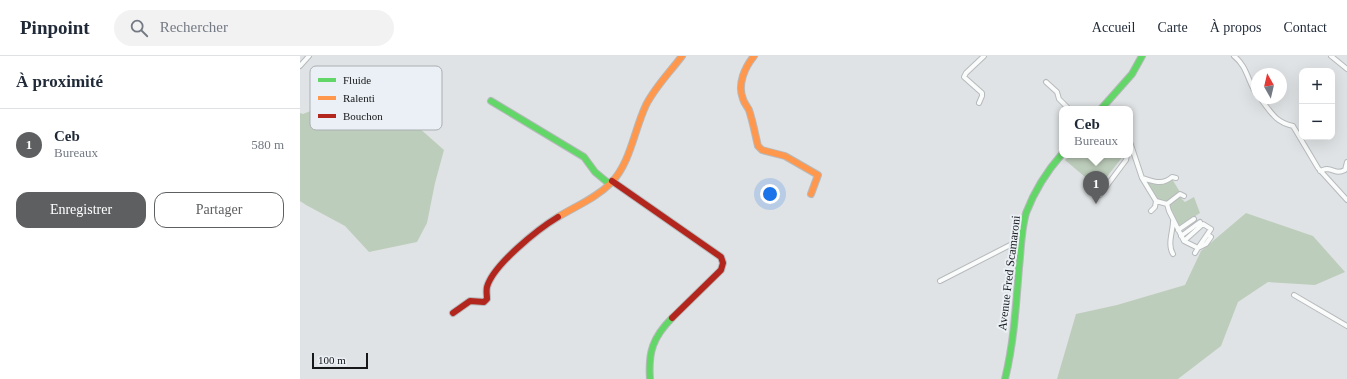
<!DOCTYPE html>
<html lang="fr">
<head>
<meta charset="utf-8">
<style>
  body { margin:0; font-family:Georgia,serif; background:#f2f2f3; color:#1f2937 }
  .controls { position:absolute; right:12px; top:12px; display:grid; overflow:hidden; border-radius:8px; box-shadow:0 4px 16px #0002 }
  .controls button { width:36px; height:36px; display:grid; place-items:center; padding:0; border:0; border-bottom:1px solid #e0e1e3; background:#fff; color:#1f2937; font:20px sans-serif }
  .compass { position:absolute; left:951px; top:12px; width:36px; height:36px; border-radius:50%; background:#fff; box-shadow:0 4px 16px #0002; rotate:352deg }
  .scale { position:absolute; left:12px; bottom:10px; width:56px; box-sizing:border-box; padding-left:4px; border:2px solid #16181a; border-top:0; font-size:11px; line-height:14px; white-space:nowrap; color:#16181a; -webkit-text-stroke:3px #eaf0f5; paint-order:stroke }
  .you { position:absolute; left:470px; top:138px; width:14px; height:14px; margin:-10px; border:3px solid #fff; border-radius:50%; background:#1a73e8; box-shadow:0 0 0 6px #1a73e833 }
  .badge { display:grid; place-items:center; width:26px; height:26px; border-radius:50%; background:#5d5f61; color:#fff; font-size:13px; font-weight:700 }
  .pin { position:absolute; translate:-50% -33px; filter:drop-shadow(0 1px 2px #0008) }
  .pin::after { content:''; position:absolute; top:21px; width:14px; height:12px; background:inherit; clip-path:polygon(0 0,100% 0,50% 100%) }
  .popup { position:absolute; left:759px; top:50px; width:74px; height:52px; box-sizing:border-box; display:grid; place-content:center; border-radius:8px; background:#fff; filter:drop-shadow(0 1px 3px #0005); font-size:13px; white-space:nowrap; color:#747a83 }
  .popup b { font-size:15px; color:#1f2937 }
  .popup::after { content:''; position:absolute; left:50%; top:100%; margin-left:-8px; border:8px solid transparent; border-top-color:#fff }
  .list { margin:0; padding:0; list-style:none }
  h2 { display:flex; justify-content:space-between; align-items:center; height:52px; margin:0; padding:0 16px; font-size:17px }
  h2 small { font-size:13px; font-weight:400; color:#747a83 }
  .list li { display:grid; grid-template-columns:26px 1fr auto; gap:12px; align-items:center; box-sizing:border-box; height:72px; padding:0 16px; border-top:1px solid #e0e1e3 }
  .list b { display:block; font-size:15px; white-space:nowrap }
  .list p { margin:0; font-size:13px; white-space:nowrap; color:#747a83 }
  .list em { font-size:13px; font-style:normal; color:#747a83 }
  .actions { display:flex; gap:8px; padding:12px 16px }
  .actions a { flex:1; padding:9px 0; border:1px solid #5d5f61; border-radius:12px; text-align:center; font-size:14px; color:#5d5f61 }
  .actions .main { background:#5d5f61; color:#fff }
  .icon { flex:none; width:22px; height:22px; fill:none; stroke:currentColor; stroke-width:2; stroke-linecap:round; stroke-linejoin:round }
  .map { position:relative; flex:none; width:1047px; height:323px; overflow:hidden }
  header { display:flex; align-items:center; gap:24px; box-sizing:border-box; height:56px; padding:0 20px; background:#fff; border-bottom:1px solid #e0e1e3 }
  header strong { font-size:19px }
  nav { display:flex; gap:22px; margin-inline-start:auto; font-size:14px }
  .search { width:280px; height:36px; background:#f2f2f3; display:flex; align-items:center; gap:10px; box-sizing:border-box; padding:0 14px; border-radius:22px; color:#747a83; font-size:15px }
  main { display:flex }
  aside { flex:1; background:#fff }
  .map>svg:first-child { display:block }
  .green { fill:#bdcdbb }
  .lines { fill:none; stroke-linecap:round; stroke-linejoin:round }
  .street-casing { stroke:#b7babc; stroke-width:6 }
  .fast-casing { stroke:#b7babc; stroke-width:8 }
  .slow-casing { stroke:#b7babc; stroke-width:8 }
  .jam-casing { stroke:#b7babc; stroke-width:8 }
  .street { stroke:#fafbfb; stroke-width:4 }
  .fast { stroke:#63d668; stroke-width:6 }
  .slow { stroke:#ff974d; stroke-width:6 }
  .jam { stroke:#b3261e; stroke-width:6 }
  .labels { text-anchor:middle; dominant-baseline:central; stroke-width:4; stroke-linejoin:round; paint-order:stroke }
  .street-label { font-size:12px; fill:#16181a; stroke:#eaf0f5 }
  .key { fill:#eaf0f5; stroke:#aaafb3; stroke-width:1 }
  .key-label { font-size:11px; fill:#16181a }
</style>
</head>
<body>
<header>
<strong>Pinpoint</strong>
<div class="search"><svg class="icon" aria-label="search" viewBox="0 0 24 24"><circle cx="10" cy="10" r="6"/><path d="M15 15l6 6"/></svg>Rechercher</div>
<nav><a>Accueil</a><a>Carte</a><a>À propos</a><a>Contact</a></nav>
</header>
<main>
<aside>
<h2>À proximité<small></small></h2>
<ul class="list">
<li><span class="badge">1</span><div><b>Ceb</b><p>Bureaux</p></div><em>580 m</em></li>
</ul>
<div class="actions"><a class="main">Enregistrer</a><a>Partager</a></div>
</aside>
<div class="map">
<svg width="1047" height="323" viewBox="0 0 1047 323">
  <rect width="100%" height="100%" fill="#e0e3e5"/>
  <path class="green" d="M54 30 86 38 91 65 118 71 144 94 135 127 127 167 117 186 69 196 45 170 6 149 0 145V57L3 58 35 45Z
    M770 99H824L798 132 765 104Z
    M872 123 880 136 867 146 857 144 844 124C855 127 862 130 872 123Z
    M879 140 885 146 894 141 900 157 878 171 870 155 869 149Z
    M946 157 1013 180 1045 216 1015 229 968 226 938 246 921 290 878 323H757L776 258 817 249 885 229 901 195Z"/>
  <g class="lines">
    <g class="street-casing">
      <path id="street" d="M934 0C947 10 948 26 957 39
        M1031 0 1047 13
        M0 10 9 0
        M746 26 757 36 759 43 769 53
        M960 42C971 56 975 66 993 70L1018 112 1047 144
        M679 47 682 40V37L664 21 666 17 684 0
        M830 86 842 122 856 145 867 148 869 155 884 185 898 192 895 197
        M1020 115C1023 114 1025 113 1027 113 1035 114 1037 118 1045 114L1047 106
        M842 122C854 125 861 130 872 121L876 122
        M800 139 826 104 827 99
        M867 148 880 138 884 140
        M851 155 855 151 856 145
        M873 165C873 176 867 188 873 198
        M878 174 894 163
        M881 180 900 166
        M884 185 903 168 911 173 898 192 906 188 911 181 908 179
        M640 225 716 186 722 185
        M994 239 1047 270"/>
    </g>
    <g class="fast-casing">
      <path id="fast" d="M191 45 284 101 295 116 307 126H311
        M801 53 832 18 842 0
        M350 323C348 296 353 281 372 262
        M705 323C714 286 716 249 719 212 721 194 721 174 726 157 734 136 747 115 762 98"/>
    </g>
    <g class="slow-casing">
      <path id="slow" d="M454 0C445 11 437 28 443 43 444 47 447 50 449 54 453 66 455 78 458 90L462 94 485 100 518 119 511 138
        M258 161C276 150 296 142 311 127 331 106 334 74 346 49 355 31 370 16 382 0"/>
    </g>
    <g class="jam-casing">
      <path id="jam" d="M312 125 421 201 423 207 421 214 372 262
        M153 257 170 245 184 246 187 243C187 239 186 235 187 231 193 209 238 173 258 161"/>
    </g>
    <use href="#street" class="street"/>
    <use href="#fast" class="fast"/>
    <use href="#slow" class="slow"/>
    <use href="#jam" class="jam"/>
  </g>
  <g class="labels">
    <g class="street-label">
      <text transform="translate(709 217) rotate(-83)">Avenue Fred Scamaroni</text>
    </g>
  </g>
  <rect x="10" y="10" width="132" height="64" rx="6" class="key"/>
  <rect x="18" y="22" width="18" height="4" fill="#63d668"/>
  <rect x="18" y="40" width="18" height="4" fill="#ff974d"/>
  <rect x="18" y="58" width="18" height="4" fill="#b3261e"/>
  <g class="key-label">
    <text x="43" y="28">Fluide</text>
    <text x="43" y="46">Ralenti</text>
    <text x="43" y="64">Bouchon</text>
  </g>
</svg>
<div class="controls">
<button>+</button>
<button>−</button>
</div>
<svg class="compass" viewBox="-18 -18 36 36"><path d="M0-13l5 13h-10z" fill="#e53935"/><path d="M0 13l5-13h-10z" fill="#747a83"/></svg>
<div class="scale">100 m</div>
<div class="you"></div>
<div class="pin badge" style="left:796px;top:148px">1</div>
<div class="popup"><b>Ceb</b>Bureaux</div>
</div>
</main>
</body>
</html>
